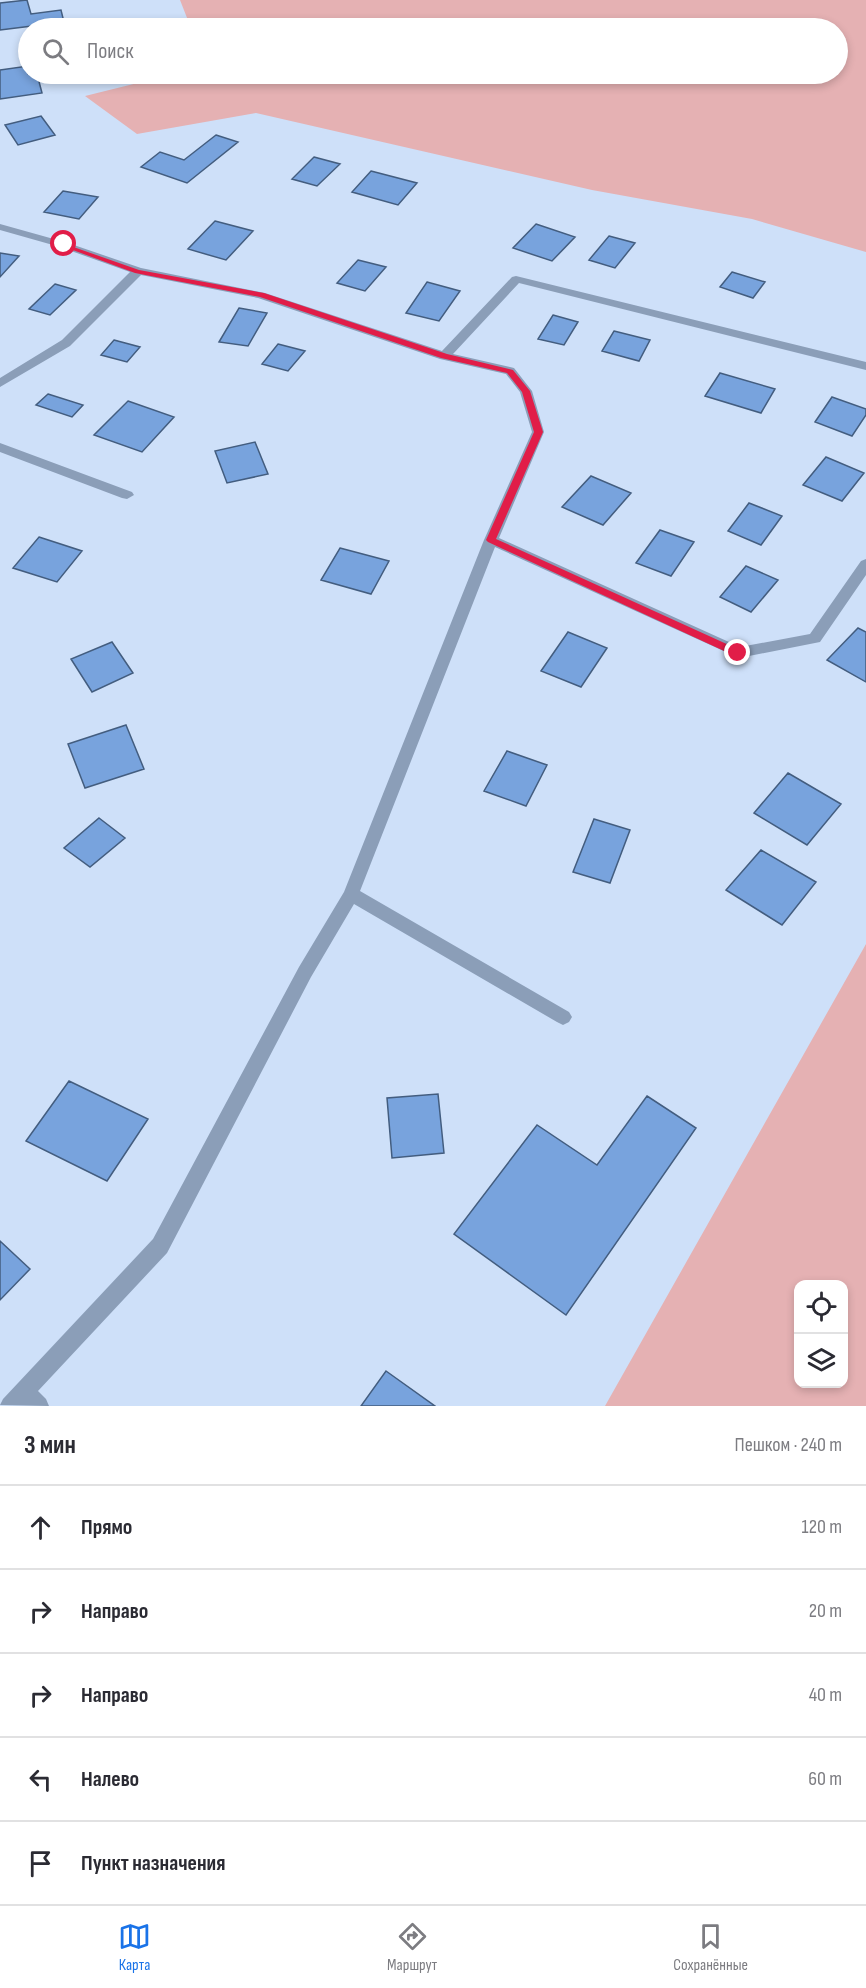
<!DOCTYPE html>
<html lang="ru">
<head>
<meta charset="utf-8">
<style>
  body { margin:0; font-family:"Sofia Sans Condensed",sans-serif; background:#f7f7f7; color:#2b2b33 }
  .controls { position:absolute; right:18px; bottom:18px; display:grid; overflow:hidden; border-radius:12px; box-shadow:0 3px 9px #0003 }
  .controls button { width:54px; height:54px; display:grid; place-items:center; padding:0; border:0; border-bottom:2px solid #e1e1e2; background:#fff; color:#2b2b33; font:30px sans-serif }
  .stop { position:absolute; width:18px; height:18px; margin:-14px; border:4px solid #e11d48; border-radius:50%; background:#fff }
  .stop.end { background:#e11d48; border-color:#fff; box-shadow:0 2px 6px #0008 }
  .list { margin:0; padding:0; list-style:none }
  h2 { display:flex; justify-content:space-between; align-items:center; height:78px; margin:0; padding:0 24px; font-size:26px }
  h2 small { font-size:20px; font-weight:400; color:#7c7c81 }
  .list li { display:grid; grid-template-columns:39px 1fr auto; gap:18px; align-items:center; box-sizing:border-box; height:84px; padding:0 24px; border-top:2px solid #e1e1e2 }
  .list b { display:block; font-size:22px; white-space:nowrap }
  .list em { font-size:20px; font-style:normal; color:#7c7c81 }
  .icon { flex:none; width:33px; height:33px; fill:none; stroke:currentColor; stroke-width:2; stroke-linecap:round; stroke-linejoin:round }
  .map { position:relative; flex:none; width:866px; height:1406px; overflow:hidden }
  .search { position:absolute; background:#fff; box-shadow:0 3px 9px #0003; left:18px; right:18px; top:18px; height:66px; display:flex; align-items:center; gap:15px; box-sizing:border-box; padding:0 21px; border-radius:33px; color:#7c7c81; font-size:22px }
  .sheet { height:498px; background:#fff }
  nav { display:flex; justify-content:space-around; align-items:center; box-sizing:border-box; height:84px; border-top:2px solid #e1e1e2; background:#fff; font-size:16px; color:#7c7c81 }
  nav a { display:grid; justify-items:center; gap:3px }
  nav .on { color:#1a73e8 }
  .map>svg:first-child { display:block }
  .green { fill:#e5b1b3; fill-rule:evenodd }
  .building { fill:#78a3dd; stroke:#435d7f; stroke-width:1.5 }
  .lines { fill:none; stroke-linecap:round; stroke-linejoin:round }
  .minor { fill:#8b9eb8; fill-rule:evenodd }
  .route { fill:#e11d48 }
</style>
</head>
<body>
<div class="map">
<svg width="866" height="1406" viewBox="0 0 866 1406">
  <rect width="100%" height="100%" fill="#cee0f9"/>
  <path class="green" d="M180 0H866V252L752 219 592 190 256 113 137 134 85 96 174 74H838V28H191Z
    M866 944V1406H605ZM798 1284H844V1384H798Z"/>
  <path class="building" d="M27 0 31 14 61 10 64 22 0 30V3Z
    M28 66V74H37L42 93 0 99V70Z
    M41 116 55 135 18 145 5 125Z
    M216 135 238 142 187 183 141 167 160 152 184 160Z
    M314 157 340 164 317 186 292 179Z
    M371 171 417 183 398 205 352 192Z
    M63 191 98 197 79 219 44 212Z
    M215 221 253 231 226 260 188 249Z
    M536 224 575 237 552 261 513 248Z
    M609 236 635 243 615 268 589 260Z
    M0 253 19 256 0 277Z
    M358 260 386 267 365 291 337 283Z
    M732 272 765 282 753 298 720 287Z
    M427 282 460 291 439 321 406 313Z
    M55 284 76 290 50 315 29 309Z
    M239 308 267 313 248 346 219 342Z
    M553 315 578 322 564 345 538 339Z
    M614 331 650 340 639 361 602 351Z
    M114 340 140 347 127 362 101 355Z
    M278 344 305 351 288 371 262 364Z
    M720 373 775 389 761 413 705 396Z
    M48 394 83 405 72 417 36 405Z
    M832 397 866 409V415L852 436 815 422Z
    M128 401 174 417 142 452 94 435Z
    M255 442 268 474 227 483 215 451Z
    M826 457 864 473 842 501 803 485Z
    M591 476 631 493 603 525 562 507Z
    M749 503 782 516 761 545 728 531Z
    M660 530 694 542 671 576 636 563Z
    M39 537 82 551 57 582 13 568Z
    M340 548 389 561 371 594 321 580Z
    M746 566 778 580 751 612 720 597Z
    M858 628 866 632V682L827 660Z
    M568 632 607 648 581 687 541 671Z
    M112 642 133 673 92 692 71 659Z
    M126 725 144 769 85 788 68 744Z
    M507 751 547 765 526 806 484 791Z
    M788 773 841 804 807 845 754 813Z
    M99 818 125 838 90 867 64 848Z
    M594 819 630 830 610 883 573 872Z
    M761 850 816 882 782 925 726 890Z
    M69 1081 148 1119 107 1181 26 1141Z
    M438 1094 444 1153 392 1158 387 1098Z
    M647 1096 696 1128 566 1315 454 1234 537 1125 597 1165Z
    M0 1241 30 1269 0 1300Z
    M386 1371 435 1406H361Z"/>
  <g class="lines">
    <path class="minor" d="M0 224 68 243 141 268 265 293 442 351 512 277 516 276 866 362V370L519 283 453 354 514 368 532 391 544 432 499 538 740 647 810 634 861 561 866 559V575L820 642 739 658 495 547 360 891 569 1012 572 1017 569 1022 563 1025 557 1022 354 904 311 977 167 1253 38 1391 46 1399 49 1406 0 1405 3 1399 153 1239 299 967 344 892 484 540 532 432 520 392 506 374 440 359 258 298 141 275 70 346 0 387V378L62 340 130 272 60 247 0 230Z
      M0 443 132 492 134 495 127 499 122 498 0 452Z"/>
  </g>
  <path class="route" d="M62 243 139 270 264 293 447 354 513 370 530 391 543 432 496 539 742 651V656H735L488 542 486 540 534 432 522 392 507 373 441 358 260 297 135 273 62 246Z"/>
</svg>
<div class="controls">
<button><svg class="icon" aria-label="locate" viewBox="0 0 24 24"><circle cx="12" cy="12" r="6"/><path d="M12 2v4M12 18v4M2 12h4M18 12h4"/></svg></button>
<button><svg class="icon" aria-label="layers" viewBox="0 0 24 24"><path d="M12 4l9 5-9 5-9-5zM3 14l9 5 9-5"/></svg></button>
</div>
<div class="stop" style="left:64px;top:244px"></div>
<div class="stop end" style="left:738px;top:653px"></div>
<div class="search"><svg class="icon" aria-label="search" viewBox="0 0 24 24"><circle cx="10" cy="10" r="6"/><path d="M15 15l6 6"/></svg>Поиск</div>
</div>
<section class="sheet">
<h2>3 мин<small>Пешком · 240 m</small></h2>
<ul class="list">
<li><svg class="icon" aria-label="ahead" viewBox="0 0 24 24"><path d="M12 20V5M6 11l6-6 6 6"/></svg><div><b>Прямо</b></div><em>120 m</em></li>
<li><svg class="icon" aria-label="right" viewBox="0 0 24 24"><path d="M7 20v-9h11M14 6l5 5-5 5"/></svg><div><b>Направо</b></div><em>20 m</em></li>
<li><svg class="icon" aria-label="right" viewBox="0 0 24 24"><path d="M7 20v-9h11M14 6l5 5-5 5"/></svg><div><b>Направо</b></div><em>40 m</em></li>
<li><svg class="icon" aria-label="left" viewBox="0 0 24 24"><path d="M17 20v-9H6M10 6l-5 5 5 5"/></svg><div><b>Налево</b></div><em>60 m</em></li>
<li><svg class="icon" aria-label="arrive" viewBox="0 0 24 24"><path d="M6 21V4h12l-3 4 3 4H6"/></svg><div><b>Пункт назначения</b></div></li>
</ul>
</section>
<nav>
<a class="on"><svg class="icon" aria-label="map" viewBox="0 0 24 24"><path d="M3 6l6-2 6 2 6-2v14l-6 2-6-2-6 2zM9 4v14M15 6v14"/></svg>Карта</a>
<a><svg class="icon" aria-label="directions" viewBox="0 0 24 24"><path d="M12 3l9 9-9 9-9-9zM9 14v-3h6M13 9l2 2-2 2"/></svg>Маршрут</a>
<a><svg class="icon" aria-label="saved" viewBox="0 0 24 24"><path d="M7 4h10v16l-5-4-5 4z"/></svg>Сохранённые</a>
</nav>
</body>
</html>
